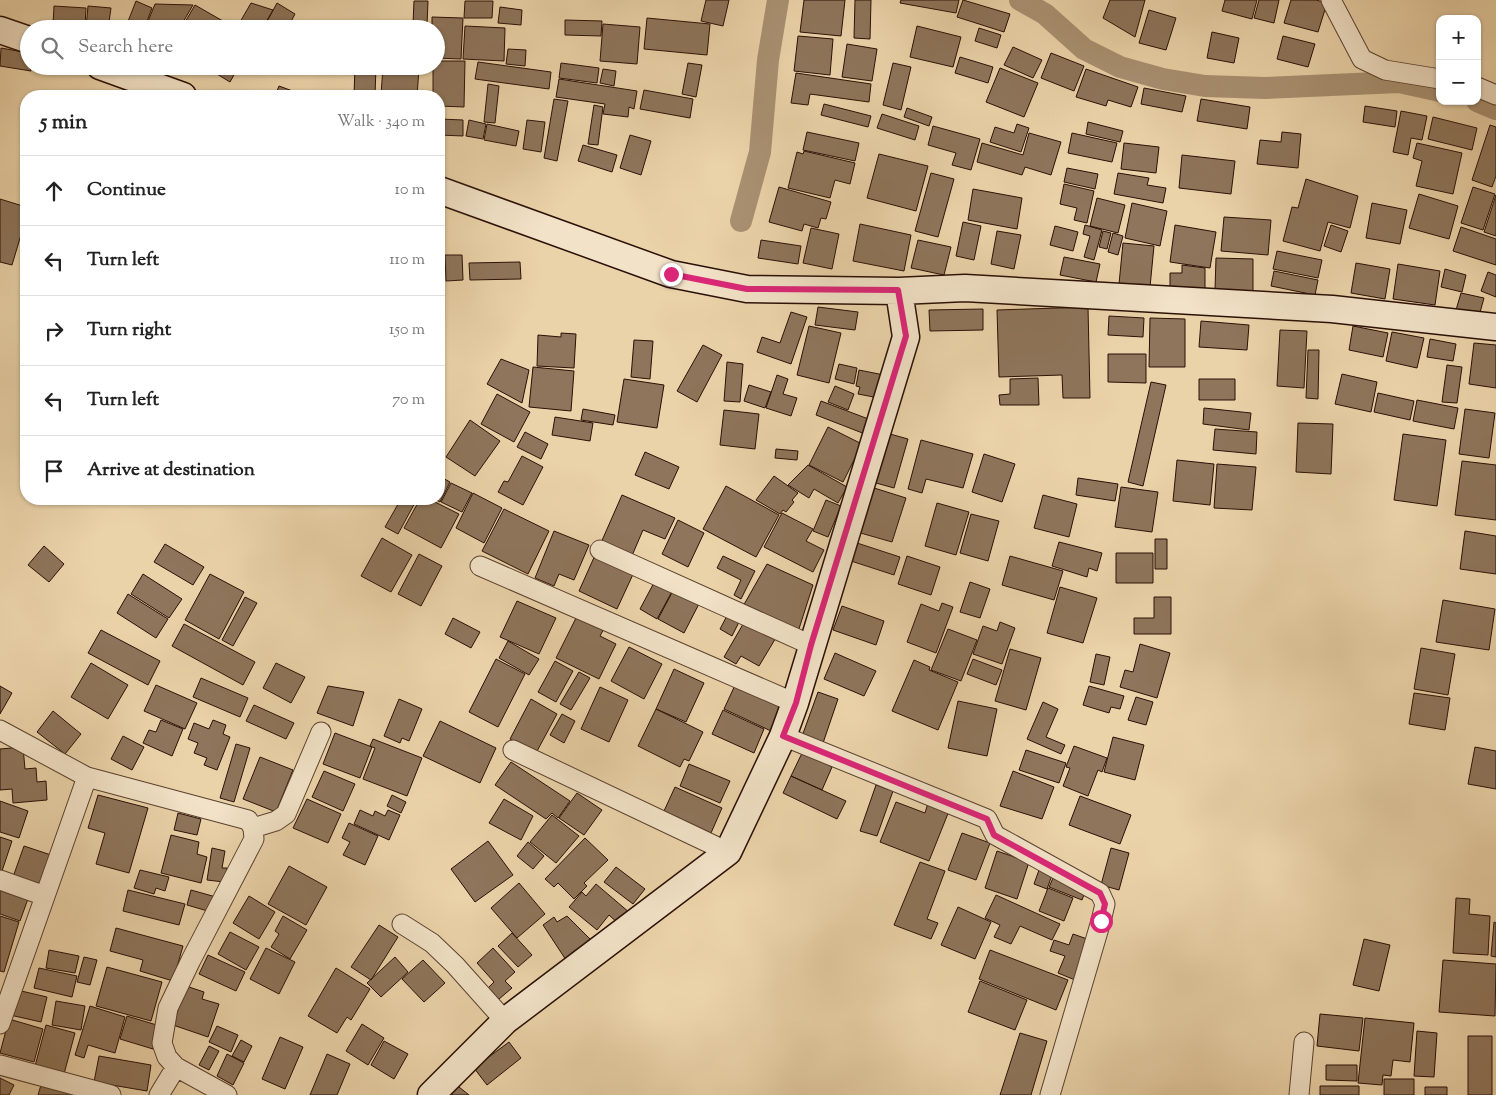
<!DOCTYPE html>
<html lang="en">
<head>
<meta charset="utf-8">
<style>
  body { margin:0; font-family:"Sorts Mill Goudy",serif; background:#f2f2f2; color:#222 }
  .controls { position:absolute; right:15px; top:15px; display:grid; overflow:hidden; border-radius:10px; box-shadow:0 1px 4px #0004 }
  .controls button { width:45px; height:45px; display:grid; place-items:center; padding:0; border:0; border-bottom:1px solid #e0e0e0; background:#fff; color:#222; font:25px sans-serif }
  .stop { position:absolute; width:15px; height:15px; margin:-11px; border:4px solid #db2777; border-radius:50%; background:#fff }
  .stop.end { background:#db2777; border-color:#fff; box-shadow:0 1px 5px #0008 }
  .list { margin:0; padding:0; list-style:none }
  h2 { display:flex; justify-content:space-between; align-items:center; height:65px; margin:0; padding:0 20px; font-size:21px }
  h2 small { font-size:16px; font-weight:400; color:#767676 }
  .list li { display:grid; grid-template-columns:32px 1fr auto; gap:15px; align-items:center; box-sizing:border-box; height:70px; padding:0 20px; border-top:1px solid #e0e0e0 }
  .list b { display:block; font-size:19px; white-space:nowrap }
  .list em { font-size:16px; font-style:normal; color:#767676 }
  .icon { flex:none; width:28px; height:28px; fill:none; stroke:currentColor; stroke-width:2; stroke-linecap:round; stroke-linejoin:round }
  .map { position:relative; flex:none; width:1496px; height:1095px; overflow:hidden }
  .search { position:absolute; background:#fff; box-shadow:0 1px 4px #0004; left:20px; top:20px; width:425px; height:55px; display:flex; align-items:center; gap:12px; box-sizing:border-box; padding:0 18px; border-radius:28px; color:#767676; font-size:19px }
  .panel { position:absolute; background:#fff; box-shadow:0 1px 4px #0004; left:20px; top:90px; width:425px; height:415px; border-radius:20px }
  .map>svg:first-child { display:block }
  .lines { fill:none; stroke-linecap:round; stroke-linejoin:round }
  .canal { stroke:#a99172; stroke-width:22 }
  .building { fill:#8e755b; stroke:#2a1006 }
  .minor-casing { stroke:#5a412f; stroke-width:21 }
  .secondary-casing { stroke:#2a1006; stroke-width:29 }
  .minor { stroke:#f2e2c7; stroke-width:19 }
  .secondary { stroke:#f2e2c7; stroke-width:26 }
  .route { stroke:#db2777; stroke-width:6 }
</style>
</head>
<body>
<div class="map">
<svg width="1496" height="1095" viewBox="0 0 1496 1095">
  <rect width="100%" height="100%" fill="#ebd3a9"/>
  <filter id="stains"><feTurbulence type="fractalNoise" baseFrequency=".004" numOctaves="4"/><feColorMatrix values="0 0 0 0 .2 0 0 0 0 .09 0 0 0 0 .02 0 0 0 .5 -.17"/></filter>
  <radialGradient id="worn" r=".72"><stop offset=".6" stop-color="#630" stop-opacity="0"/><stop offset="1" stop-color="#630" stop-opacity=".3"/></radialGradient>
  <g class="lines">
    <path class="canal" d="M1020 0 1045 14 1084 49 1120 67 1163 79 1205 86 1265 88 1399 82 1440 91
      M1477 101 1496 109
      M741 221 760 152 768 60 778 0"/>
  </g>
  <path class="building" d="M706 0H729L723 26 701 21Z
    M804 0H845L841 36 800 32Z
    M855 0H871L870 39 854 38Z
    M901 0H959L956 13 900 3Z
    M963 0 1010 14 1004 32 957 17Z
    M1110 0H1145L1135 37 1103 18Z
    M1225 0H1257L1252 19 1222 11Z
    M1259 0H1279L1274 23 1254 18Z
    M1291 0H1316L1327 3 1318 32 1284 23Z
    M136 1 152 8 144 29H125Z
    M414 1H428L427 25 413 24Z
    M465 1H493L492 18H464Z
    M251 3 273 10 262 29H236Z
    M277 3 295 14 287 29H263Z
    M155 4 193 5 179 29H145Z
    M195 5 235 28 234 29H181Z
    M54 6 86 8 85 26 53 24Z
    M88 6 111 8 108 29 86 28Z
    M500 7 522 10 521 25 498 23Z
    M1149 10 1176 18 1166 50 1139 43Z
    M432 17 463 18 461 59 436 58V29H432Z
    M647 18 710 24 707 55 644 49Z
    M565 20 602 21 601 36 565 35Z
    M603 24 640 27 637 64 600 61Z
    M393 25 425 26V29H393Z
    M465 26 505 28 504 61 463 59Z
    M917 26 961 37 953 67 910 57Z
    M979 28 1001 35 997 48 975 41Z
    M1212 32 1239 38 1234 63 1207 58Z
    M798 36 833 39 830 75 794 71Z
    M1283 36 1315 44 1308 67 1277 59Z
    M847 44 877 49 872 81 842 77Z
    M1013 47 1042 60 1033 78 1004 65Z
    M1 48 29 53 31 71 0 66Z
    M508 49 526 50 525 66 506 64Z
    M1051 53 1084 66 1074 91 1041 78Z
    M960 57 993 67 988 83 955 73Z
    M436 61H465L464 107 439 106V96H433V66H436Z
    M478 62 551 72 549 89 475 79Z
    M561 63 599 68 597 83 559 78Z
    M688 63 702 65 696 97 682 94Z
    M893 63 911 67 901 110 883 105Z
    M214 66H239L230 82 212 71Z
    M355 66H376L375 96H354Z
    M383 67 419 69 417 96 381 95Z
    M1000 68 1038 83 1024 117 986 102Z
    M603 69 616 71 614 86 600 83Z
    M1086 69 1138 87 1131 107 1108 100 1106 106 1076 97Z
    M796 73 871 84 869 102 810 94 808 105 791 103Z
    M559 79 637 91 634 109 629 107 628 117 603 114 605 104 556 97Z
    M488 84 499 86 495 123 484 122Z
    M279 86 306 96H275Z
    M1144 88 1186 96 1182 112 1141 104Z
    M644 90 693 99 690 118 640 109Z
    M554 99 568 101 557 161 544 158Z
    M1201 99 1250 107 1247 129 1197 121Z
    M824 104 871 116 868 127 821 115Z
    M594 105 603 107 598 145 588 144Z
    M1365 106 1397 111 1395 127 1363 122Z
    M907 108 932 117 929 126 904 117Z
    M1401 111 1427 116 1422 140 1411 138 1408 155 1393 152Z
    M882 114 919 126 915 140 877 128Z
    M1433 117 1477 128 1472 150 1428 139Z
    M440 119 463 120V136L439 135Z
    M469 120 486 124 483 139 466 136Z
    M527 120 545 122 541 152 523 149Z
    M1088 122 1123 131 1120 142 1086 134Z
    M487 124 519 131 516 146 484 140Z
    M1017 124 1029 128 1021 152 990 142 995 127 1014 133Z
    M1490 125 1496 127V176L1492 187 1472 180Z
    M933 126 980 139 971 170 952 165 956 153 928 145Z
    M807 132 859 143 855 161 803 150Z
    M1282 132 1301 134 1298 168 1257 164 1260 140 1281 142Z
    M1029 133 1061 142 1051 175 1025 167 1022 175 977 162 982 143 1023 155Z
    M1072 133 1117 143 1112 162 1068 153Z
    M630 135 651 141 641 175 620 168Z
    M1124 143 1159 147 1156 173 1121 169Z
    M1417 143 1462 153 1453 194 1416 186 1422 161 1413 158Z
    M583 145 617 155 612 172 578 161Z
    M804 151 855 163 850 184 835 180 830 198 788 188 797 152 803 154Z
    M879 154 928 166 916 211 867 198Z
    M1182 155 1235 161 1231 194 1179 188Z
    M1067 168 1098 174 1095 189 1064 182Z
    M931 173 954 179 938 237 915 231Z
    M1118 173 1149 178 1147 185 1166 188 1163 203 1114 194Z
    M1306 179 1358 196 1350 228 1328 222 1320 251 1283 241 1292 207 1298 208Z
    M1064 184 1094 191 1087 223 1074 220 1077 208 1060 204Z
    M779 187 831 202 826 219 821 218 818 228 804 224 802 231 769 222Z
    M1473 187 1495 194 1483 230 1461 223Z
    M973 189 1022 198 1017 229 968 220Z
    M1419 194 1458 206 1449 239 1409 228Z
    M1496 195V236L1484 232Z
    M1097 198 1125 205 1118 233 1090 226Z
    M0 199 26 207V218L12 265 0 262Z
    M1132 203 1167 211 1160 246 1125 238Z
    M1372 203 1407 210 1400 244 1366 238Z
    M1224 217 1271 220 1268 255 1221 251Z
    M963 222 981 226 974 260 956 256Z
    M860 224 911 235 904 271 853 261Z
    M1085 225 1102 230 1094 260 1084 257 1090 236 1083 234Z
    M1175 225 1216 232 1210 268 1170 262Z
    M1331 225 1348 231 1341 252 1324 246Z
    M1055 226 1078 232 1073 251 1050 245Z
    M1461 227 1496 239V265L1453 251Z
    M811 228 839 234 832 269 803 263Z
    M997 231 1021 235 1014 269 991 264Z
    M1103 231 1111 233 1107 249 1099 247Z
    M1113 233 1123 236 1118 255 1108 252Z
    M761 240 801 246 798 264 758 258Z
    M918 240 951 247 944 275 911 268Z
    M1123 243 1154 246 1150 287 1119 284Z
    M1277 251 1322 260 1318 278 1273 269Z
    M445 255H462L463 280 446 281Z
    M1064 257 1100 264 1096 282 1060 275Z
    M1216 258 1253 259V291L1215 290Z
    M520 262 521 279 470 280 469 263Z
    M1356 263 1390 269 1385 299 1351 293Z
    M1398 264 1440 271 1435 305 1393 299Z
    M1182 265 1205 268V289L1170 290V273H1182Z
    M1445 269 1466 275 1462 292 1441 287Z
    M1274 271 1318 280 1315 295 1271 286Z
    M1488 272 1496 275V297L1481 291Z
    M1461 293 1484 298 1479 316 1456 310Z
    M818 307 858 312 855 330 815 325Z
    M1088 307 1090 398H1063L1062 375 999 377 997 310Z
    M983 309V330L930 331 929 310Z
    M791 312 807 317 791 364 757 352 762 337 780 343Z
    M1109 316 1144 318 1143 337 1108 335Z
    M1150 318 1185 319V367H1149Z
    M1201 321 1249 325 1247 350 1199 347Z
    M809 326 841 333 829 383 797 375Z
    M1353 326 1388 333 1383 357 1349 350Z
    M1280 330 1307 331 1304 388 1277 386Z
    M1392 332 1424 338 1417 368 1386 361Z
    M561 333 576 334 574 368 537 366 538 335 561 337Z
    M1430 339 1456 344 1453 361 1427 357Z
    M634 340 653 341 650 379 631 377Z
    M1474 343 1496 345V388L1469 384Z
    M703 345 722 355 697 402 677 391Z
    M1308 350H1319L1318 399 1306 398Z
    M1108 354H1146V383L1108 382Z
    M501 359 529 370 522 403 487 384Z
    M727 362 743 364 740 402 724 401Z
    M839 364 857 368 854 384 835 379Z
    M1447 365 1462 367 1457 403 1442 402Z
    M533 367 574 371 571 411 529 407Z
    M859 370 884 375 879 398 858 394 860 387 856 386Z
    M1342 374 1377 382 1371 412 1335 404Z
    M777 375 788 379 783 394 797 398 791 416 766 408Z
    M1038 378 1039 405H1000L999 395 1010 394V379Z
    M624 379 664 385 657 428 617 422Z
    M1199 379H1235V400H1199Z
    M1151 382 1166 385 1143 486 1128 482Z
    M749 385 771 392 765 408 744 401Z
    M835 386 854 394 848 410 828 402Z
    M1378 393 1414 401 1410 420 1374 412Z
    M497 394 530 412 514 442 481 424Z
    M1417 400 1458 408 1454 429 1413 421Z
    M821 401 871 420 865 434 816 415Z
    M1204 408 1251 413 1249 430 1203 424Z
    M583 409 615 415 613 425 581 420Z
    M1465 409 1495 413 1489 458 1459 454Z
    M724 410 759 414 755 449 720 445Z
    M555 417 593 423 590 441 552 435Z
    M470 420 500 441 475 476 446 457Z
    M1298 423 1333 424 1331 474 1296 472Z
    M828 427 862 444 843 482 809 465Z
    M1215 429 1257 432 1256 454 1213 450Z
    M525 432 548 444 541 459 517 447Z
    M890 434 908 439 894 488 876 483Z
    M1403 434 1446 440 1437 506 1394 500Z
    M921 440 973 454 963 488 926 479 922 493 908 489Z
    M776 449 798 451 797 460 775 458Z
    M645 452 679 467 669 489 635 475Z
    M984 454 1015 464 1002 502 972 492Z
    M522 456 543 467 523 505 498 492 504 481 508 482Z
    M1177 460 1214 464 1210 505 1173 501Z
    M1462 461 1496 465V520L1455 515Z
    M1217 464 1256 467 1252 510 1214 508Z
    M808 465 847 487 838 503 814 489 809 498 788 485Z
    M439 476 450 482 440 502 435 499H439Z
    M774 476 798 493 792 500 794 502 786 512 783 510 780 514 756 500Z
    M1078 478 1118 484 1115 501 1076 495Z
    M451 483 472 493 462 512 441 502Z
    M726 486 779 515 756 557 703 529Z
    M871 487 906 498 892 542 857 532Z
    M1121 487 1158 492 1152 532 1115 527Z
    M473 493 502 508 484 543 456 528Z
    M622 495 675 518 665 539 643 530 631 558 600 545Z
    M1043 495 1077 504 1069 537 1034 528Z
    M401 499H417L398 534 385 527Z
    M420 499H429L459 514 441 548 404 528Z
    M826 500 841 506 828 537 813 531Z
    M937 503 969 512 956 555 925 546Z
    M504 509 549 531 528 574 482 551Z
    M782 513 813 529 806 541 824 550 813 572 764 547Z
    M971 514 999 521 988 561 960 553Z
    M678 520 704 533 688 567 662 554Z
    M554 531 589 545 574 580 559 574 554 586 535 578Z
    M1465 531 1496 536V574L1460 569Z
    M382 538 412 555 391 592 361 576Z
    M1155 539H1167V569H1155Z
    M1059 542 1102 553 1097 571 1089 568 1087 577 1052 566Z
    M857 543 900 557 894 575 851 561Z
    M165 544 204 567 193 585 154 562Z
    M44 546 64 564 49 582 28 565Z
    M596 553 635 570 617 609 579 591Z
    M1116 553H1153V583H1116Z
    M419 554 442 566 421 606 398 594Z
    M723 556 755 571 741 599 734 595 741 580 717 568Z
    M907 556 940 567 931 595 898 584Z
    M1010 556 1063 571 1054 600 1002 585Z
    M767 564 813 585 797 635 742 608Z
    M143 574 182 599 169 618 131 594Z
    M210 574 244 592 219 639 185 620Z
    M657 577 675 586 657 619 640 609Z
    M970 582 990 589 980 618 960 612Z
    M675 587 701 600 684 633 658 619Z
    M1060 587 1097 598 1083 643 1047 633Z
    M128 594 168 619 156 638 117 613Z
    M245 597 257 603 233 646 222 640Z
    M1154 597H1171V634H1134V618H1154Z
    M1443 600 1495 609 1489 650 1436 642Z
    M517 601 556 618 539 654 500 637Z
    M942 603 953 607 936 653 907 642 921 604 939 611Z
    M842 606 884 621 876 645 833 630Z
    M580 610 607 623 600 636 616 644 599 679 556 658Z
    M729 612 741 618 732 636 720 629Z
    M453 618 480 632 471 648 445 634Z
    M746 619 777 636 759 666 741 656 736 664 724 657Z
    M1000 622 1015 628 1002 664 973 654 983 626 997 631Z
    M184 624 255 662 243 685 172 646Z
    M948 629 977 640 961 681 931 670Z
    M101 630 160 661 148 685 88 653Z
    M508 641 539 659 529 675 499 658Z
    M1140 644 1170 653 1157 698 1120 687 1125 670 1133 672Z
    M629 647 662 664 644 699 611 681Z
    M1421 648 1455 654 1448 695 1414 689Z
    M1010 649 1041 658 1026 710 995 701Z
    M835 653 876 671 864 696 824 679Z
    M1096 654 1110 657 1104 685 1090 682Z
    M496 659 525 674 498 727 469 712Z
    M973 659 1002 670 996 685 967 674Z
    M914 660 930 667 929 670 958 682 938 730 892 711Z
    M555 661 573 671 556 702 538 692Z
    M91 663 128 685 108 719 71 697Z
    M276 663 305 677 291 703 263 688Z
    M674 669 704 683 686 722 656 709Z
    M579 672 590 678 571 710 560 704Z
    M201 678 248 698 240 717 193 697Z
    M736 683 783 705 771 731 724 709Z
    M156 685 197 703 185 729 144 711Z
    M0 686 12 693 0 714Z
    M328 686 364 692 353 726 317 713Z
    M1089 686 1124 696 1120 709 1111 707 1109 713 1083 705Z
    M600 687 628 700 609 742 581 729Z
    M818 692 838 699 822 746 801 739Z
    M1414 693 1450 698 1445 730 1409 724Z
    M1136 697 1153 702 1146 725 1128 720Z
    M399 699 422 709 409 741 402 738 400 743 384 736Z
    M531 699 557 714 536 753 510 739Z
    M958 701 997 709 987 756 948 748Z
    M1043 702 1058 709 1046 737 1065 745 1061 754 1027 739Z
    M254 705 294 723 286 739 246 721Z
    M656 709 703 732 689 761 684 759 680 767 638 746Z
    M723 710 764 729 754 753 712 734Z
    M53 711 81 734 65 754 37 732Z
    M562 714 575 721 564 743 550 735Z
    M161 720 183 729 172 756 143 743 149 730 156 732Z
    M213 720 226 725 223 734 230 737 217 770 204 765 207 758 194 753 198 743 188 739 194 723 209 729Z
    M440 721 496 748 480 783 423 756Z
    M335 733 372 747 360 778 323 764Z
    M123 736 144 747 132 770 111 759Z
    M1113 737 1144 745 1135 780 1104 772Z
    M373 739 422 758 407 796 363 779 375 748 370 746Z
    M236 744 250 748 234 802 220 798Z
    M1074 746 1107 758 1102 772 1098 770 1088 796 1063 786 1070 768 1066 767Z
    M23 747 25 769 36 768 37 782 46 781 47 800 13 803 12 789 0 790V749Z
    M1475 747 1496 751V789L1468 784Z
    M1026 750 1066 763 1059 783 1019 770Z
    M803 751 832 767 822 790 791 776Z
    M260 757 293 770 276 812 243 799Z
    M511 762 570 801 558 818 552 813 546 819 495 785Z
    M689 764 730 781 720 803 680 786Z
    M324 771 355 784 343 811 312 797Z
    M1013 771 1054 787 1042 819 1000 806Z
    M791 776 846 801 837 819 783 793Z
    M876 785 893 791 877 836 860 831Z
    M675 787 722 808 711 833 664 811Z
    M577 793 602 810 584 835 559 818Z
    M98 795 148 808 129 873 96 864 105 833 88 828Z
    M392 795 406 802 401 813 387 806Z
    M1080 796 1131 815 1120 844 1069 825Z
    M307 799 341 814 328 843 293 828Z
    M504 799 533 816 521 840 489 823Z
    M0 801 28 811 19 838 0 832Z
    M896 802 925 813 928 803 949 811 929 861 880 842Z
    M360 810 373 816 375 811 385 816 388 810 400 815 389 840 354 824Z
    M178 813 201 819 197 835 174 830Z
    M552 815 579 836 556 863 530 842Z
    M349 823 378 836 365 865 343 855 350 842 342 838Z
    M962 833 990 843 976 880 948 870Z
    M171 835 199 842 197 854 207 857 201 883 161 873Z
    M0 837 12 841 1 874 0 873Z
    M585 838 608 860 584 883 587 886 574 899 558 883 554 887 545 879Z
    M488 841 513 875 475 902 451 869Z
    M528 842 544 856 533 869 517 856Z
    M24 846 51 855 41 886 13 877Z
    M212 848 225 851 222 868H227L224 882 207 880Z
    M1111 848 1129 853 1119 890 1101 885Z
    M997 851 1029 862 1017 899 985 888Z
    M920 862 945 871 927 919 938 923 931 939 894 925Z
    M289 866 327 887 306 925 268 904Z
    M616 867 645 889 633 904 604 882Z
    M140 870 169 877 165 891 156 888 154 894 134 888Z
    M1039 870 1052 875 1047 889 1034 884Z
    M1053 878 1085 892 1082 900 1049 887Z
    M519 883 545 914 517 938 491 908Z
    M596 884 630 913 620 925 609 915 597 930 569 907 582 892 586 896Z
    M0 886 29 896 20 921 0 914Z
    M1048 888 1073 898 1064 921 1039 911Z
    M128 890 185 904 179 925 123 911Z
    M191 890 216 897 211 912 187 905Z
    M996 895 1060 924 1052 940 1020 926 1011 944 994 937 1000 925 985 918Z
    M249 896 275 912 259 939 233 923Z
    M1456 898 1470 899 1469 914 1490 916 1488 955 1453 953Z
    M958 907 991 922 975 959 941 945Z
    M0 916 19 922 4 972 0 971Z
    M283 916 307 930 290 959 271 947 279 934 275 931Z
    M567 916 592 941 566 960 543 925 554 917 557 922Z
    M1494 922 1496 923V957L1491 956Z
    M379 925 398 937 371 980 351 967Z
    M116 928 183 946 173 981 140 971 143 960 110 951Z
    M230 932 259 947 246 970 218 954Z
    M512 933 532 955 518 967 498 946Z
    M1073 934 1090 940 1075 980 1058 973 1065 956 1050 951 1054 940 1069 945Z
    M1364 939 1390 945 1379 991 1353 985Z
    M266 948 295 962 279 994 250 979Z
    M493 948 515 972 505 981 512 988 499 999 488 988 494 982 477 963Z
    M49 950 79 956 75 973 46 968Z
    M990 950 1068 980 1056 1010 979 979Z
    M208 955 245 972 236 991 199 974Z
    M84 957 97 960 90 985 77 982Z
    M395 957 408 972 381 997 367 983Z
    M423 960 445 983 424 1002 402 979Z
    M1443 960 1496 964 1495 1016 1439 1012Z
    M107 967 162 982 151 1021 96 1006Z
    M39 968 77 976 72 997 34 988Z
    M336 968 370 989 351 1020 347 1017 337 1033 308 1016Z
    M980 981 1027 1000 1015 1030 968 1012Z
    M186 986 204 992 202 999 219 1004 208 1037 173 1025Z
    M17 990 47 997 41 1022 10 1015Z
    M56 1001 85 1006 81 1030 52 1025Z
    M90 1006 125 1017 115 1053 88 1045 84 1058 75 1055Z
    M1320 1014 1363 1018 1359 1051 1317 1046Z
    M127 1016 160 1026 153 1049 120 1039Z
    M1365 1018 1414 1023 1410 1062 1393 1060 1391 1076 1383 1075 1382 1085 1358 1083Z
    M9 1019 43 1029 34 1062 0 1053Z
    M362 1024 384 1038 368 1065 346 1051Z
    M46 1025 75 1033 64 1074 35 1066Z
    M217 1026 238 1035 231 1052 209 1042Z
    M1417 1031 1437 1033 1434 1077 1414 1076Z
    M1020 1033 1047 1041 1031 1095H1000Z
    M1468 1036H1492V1095H1468Z
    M280 1037 303 1047 285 1089 262 1079Z
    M241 1040 252 1046 244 1062 232 1056Z
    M384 1041 408 1054 394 1079 371 1065Z
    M509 1042 521 1058 487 1085 474 1068Z
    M209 1046 219 1051 209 1070 199 1065Z
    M227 1054 244 1063 233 1085 217 1076Z
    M327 1054 350 1064 337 1095H310Z
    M99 1056 151 1065 147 1091 94 1082Z
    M1326 1065H1357V1081L1326 1080Z
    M0 1078 14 1085 9 1095H0Z
    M449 1079 469 1095H436Z
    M1384 1079H1414V1095H1384Z
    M41 1085 70 1094V1095H38Z
    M1320 1086H1359V1095H1320Z
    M1425 1087H1447V1095H1425Z"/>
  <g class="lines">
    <g class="minor-casing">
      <path id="minor" d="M1331 0 1362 59 1385 70 1440 79
        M1477 87 1496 95
        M600 550 811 645
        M480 566 795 703
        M0 730 87 777 248 820 253 828 254 839 191 960 168 1008 162 1043 167 1057 176 1067 227 1095
        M783 736 987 819 995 835 1100 893 1105 904 1101 921 1050 1095
        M513 750 728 852
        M253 828 276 821 286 814 321 732
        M0 880 45 896
        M402 924 432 943 455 965 505 1021
        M0 1024 87 777
        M0 1065 111 1095
        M159 1095 176 1067
        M1299 1095 1304 1042"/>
    </g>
    <g class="secondary-casing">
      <path id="secondary" d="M0 30 29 40
        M100 66 183 96
        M439 190 671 274 747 289 899 291 965 288 1332 309 1496 327
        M431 1095 505 1021 728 852 783 736 795 703 906 337 899 291"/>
    </g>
    <use href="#minor" class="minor"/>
    <use href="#secondary" class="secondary"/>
  </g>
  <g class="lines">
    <path class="route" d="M671 274 747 289 898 290 906 336 811 645 796 703 783 736 987 819 994 835 1100 893 1105 904 1101 921"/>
  </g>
  <rect width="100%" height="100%" filter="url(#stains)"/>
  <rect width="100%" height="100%" fill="url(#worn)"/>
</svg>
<div class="controls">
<button>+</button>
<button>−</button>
</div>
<div class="stop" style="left:1101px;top:921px"></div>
<div class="stop end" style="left:671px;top:274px"></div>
<div class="search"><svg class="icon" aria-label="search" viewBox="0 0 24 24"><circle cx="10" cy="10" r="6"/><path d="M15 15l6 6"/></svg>Search here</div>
<section class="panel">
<h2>5 min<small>Walk · 340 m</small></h2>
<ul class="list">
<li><svg class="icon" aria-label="ahead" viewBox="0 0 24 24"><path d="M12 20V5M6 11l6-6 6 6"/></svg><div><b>Continue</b></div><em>10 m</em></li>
<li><svg class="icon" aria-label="left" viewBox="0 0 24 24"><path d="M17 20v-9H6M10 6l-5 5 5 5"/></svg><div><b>Turn left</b></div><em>110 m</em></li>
<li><svg class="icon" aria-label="right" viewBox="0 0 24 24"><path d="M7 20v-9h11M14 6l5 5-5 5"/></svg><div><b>Turn right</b></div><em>150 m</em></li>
<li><svg class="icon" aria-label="left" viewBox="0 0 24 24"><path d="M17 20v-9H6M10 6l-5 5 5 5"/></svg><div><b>Turn left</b></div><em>70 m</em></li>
<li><svg class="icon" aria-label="arrive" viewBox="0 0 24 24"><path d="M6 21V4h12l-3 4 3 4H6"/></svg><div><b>Arrive at destination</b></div></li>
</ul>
</section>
</div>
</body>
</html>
